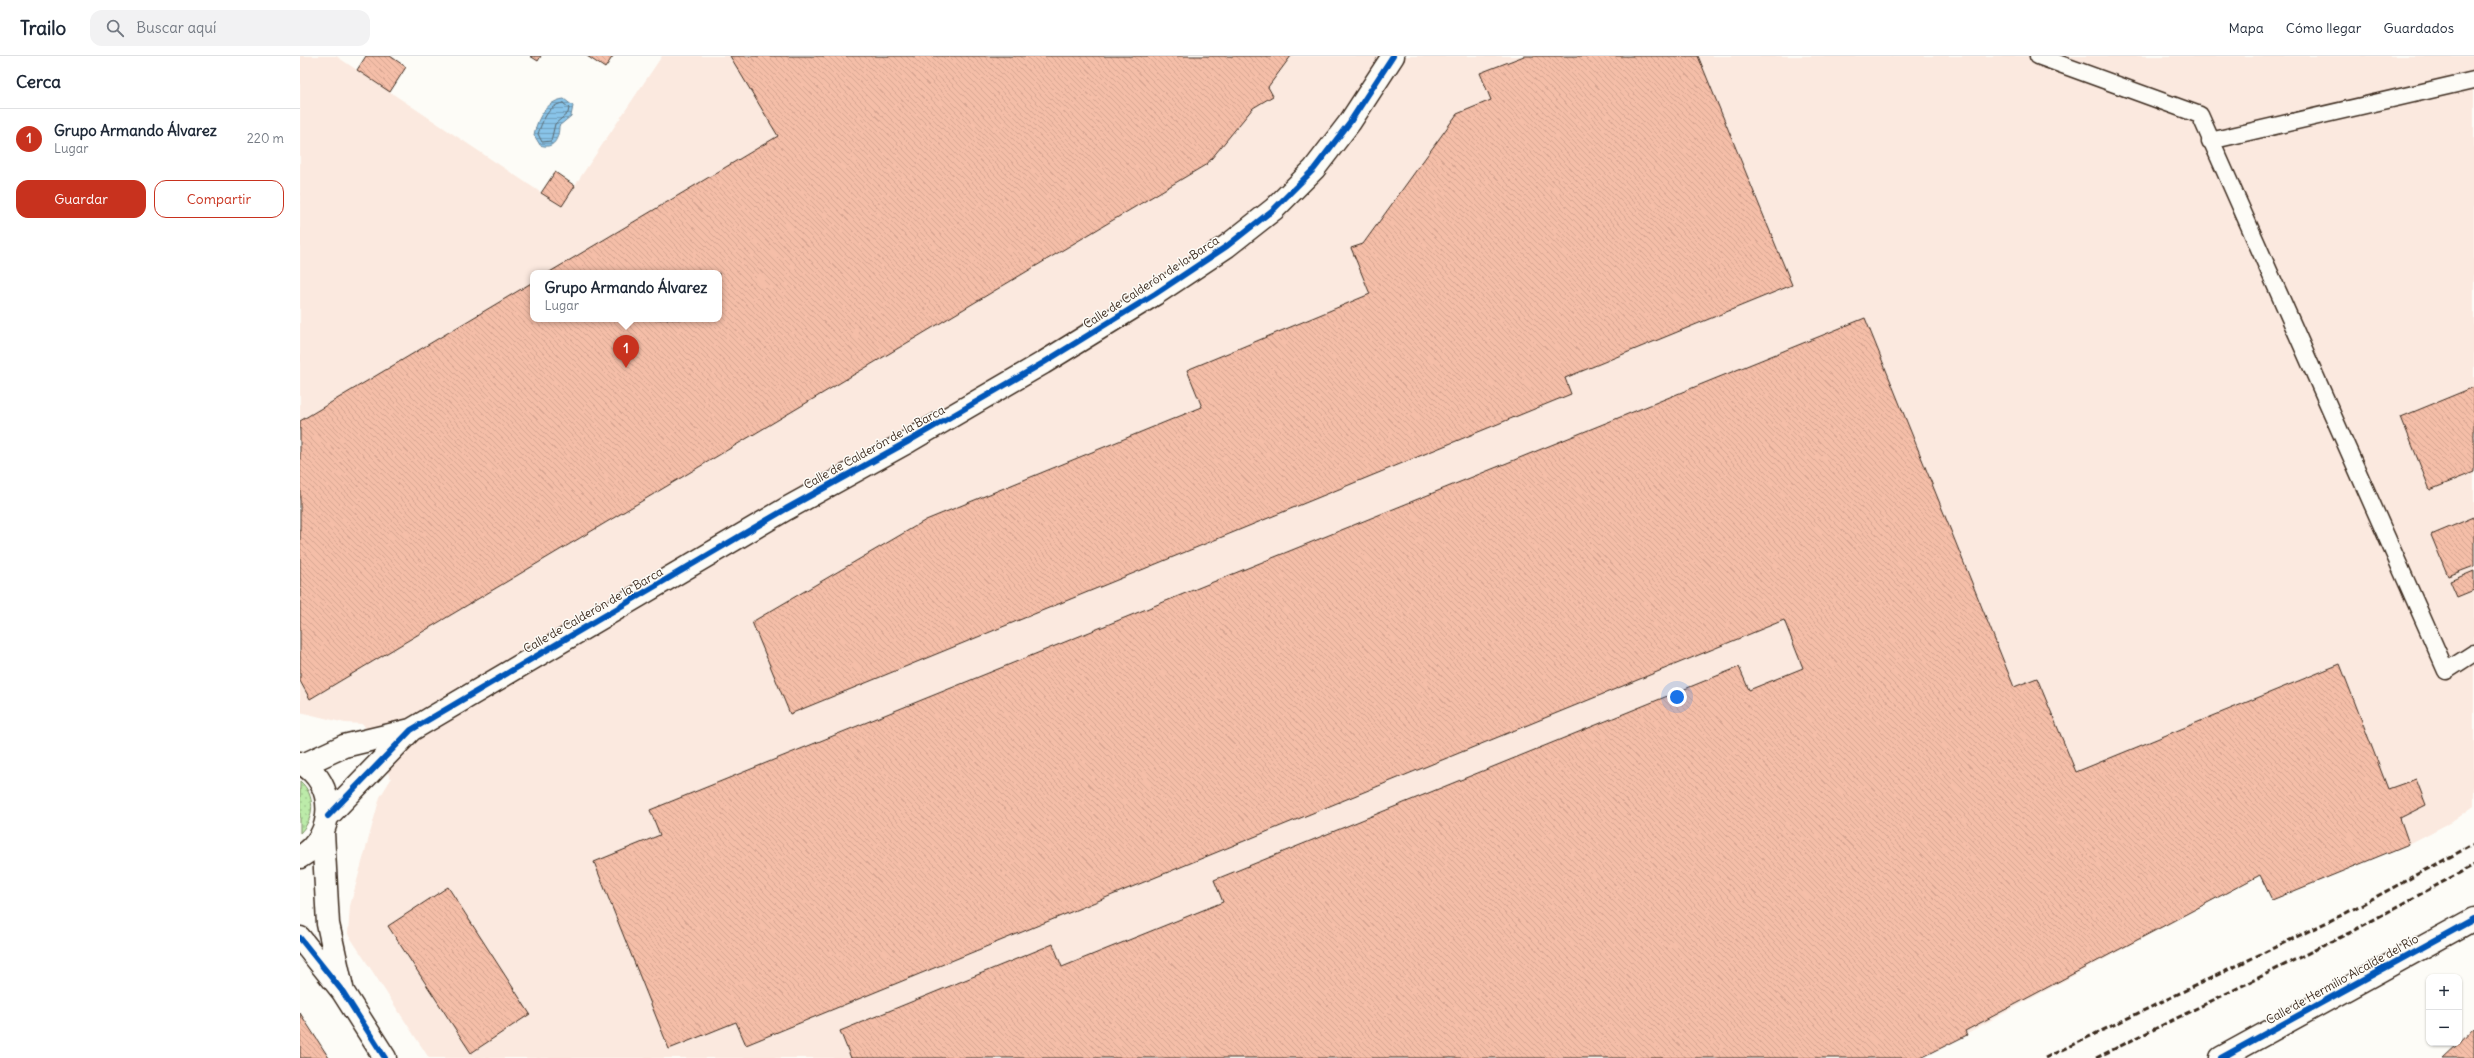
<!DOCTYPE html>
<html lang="es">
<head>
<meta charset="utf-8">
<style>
  body { margin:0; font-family:Delius,sans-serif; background:#f2f2f3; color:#1f2937 }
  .controls { position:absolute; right:12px; bottom:12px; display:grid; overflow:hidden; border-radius:8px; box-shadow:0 1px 3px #0004 }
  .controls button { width:36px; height:36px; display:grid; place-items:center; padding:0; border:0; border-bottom:1px solid #e0e1e3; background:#fff; color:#1f2937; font:20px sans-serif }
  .you { position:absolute; left:1377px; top:641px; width:14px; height:14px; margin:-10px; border:3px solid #fff; border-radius:50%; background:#1a73e8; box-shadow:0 0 0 6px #1a73e833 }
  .badge { display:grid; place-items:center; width:26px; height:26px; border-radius:50%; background:#c8321e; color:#fff; font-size:13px; font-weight:700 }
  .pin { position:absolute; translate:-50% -33px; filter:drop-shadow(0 1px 2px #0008) }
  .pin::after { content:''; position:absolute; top:21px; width:14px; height:12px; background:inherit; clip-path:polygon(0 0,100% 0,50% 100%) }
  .popup { position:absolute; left:230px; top:214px; width:192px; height:52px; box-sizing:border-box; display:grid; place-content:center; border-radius:8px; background:#fff; filter:drop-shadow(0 1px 3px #0005); font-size:13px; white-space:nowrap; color:#747a83 }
  .popup b { font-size:15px; color:#1f2937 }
  .popup::after { content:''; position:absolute; left:50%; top:100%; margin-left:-8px; border:8px solid transparent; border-top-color:#fff }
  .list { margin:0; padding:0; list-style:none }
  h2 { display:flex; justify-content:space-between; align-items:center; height:52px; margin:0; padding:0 16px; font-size:17px }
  h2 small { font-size:13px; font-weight:400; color:#747a83 }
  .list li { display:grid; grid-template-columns:26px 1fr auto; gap:12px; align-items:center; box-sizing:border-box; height:60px; padding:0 16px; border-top:1px solid #e0e1e3 }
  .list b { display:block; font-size:15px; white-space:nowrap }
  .list p { margin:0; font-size:13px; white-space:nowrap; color:#747a83 }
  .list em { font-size:13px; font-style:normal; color:#747a83 }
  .actions { display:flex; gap:8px; padding:12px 16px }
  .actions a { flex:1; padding:9px 0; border:1px solid #c8321e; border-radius:12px; text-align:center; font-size:14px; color:#c8321e }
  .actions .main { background:#c8321e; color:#fff }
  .icon { flex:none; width:22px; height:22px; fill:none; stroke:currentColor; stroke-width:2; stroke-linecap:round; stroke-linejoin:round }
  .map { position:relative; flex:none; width:2174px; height:1002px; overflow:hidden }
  header { display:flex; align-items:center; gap:24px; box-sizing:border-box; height:56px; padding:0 20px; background:#fff; border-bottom:1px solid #e0e1e3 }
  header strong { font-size:19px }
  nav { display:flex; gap:22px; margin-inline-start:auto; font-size:14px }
  .search { width:280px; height:36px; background:#f2f2f3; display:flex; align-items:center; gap:10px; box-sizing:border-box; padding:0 14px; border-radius:12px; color:#747a83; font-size:15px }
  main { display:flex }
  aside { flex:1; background:#fff }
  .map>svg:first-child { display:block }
  .built { fill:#fbe9df; fill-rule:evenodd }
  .grass { fill:url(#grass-dots); stroke:#7c8a64 }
  .water { fill:url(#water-rules); stroke:#6a8698 }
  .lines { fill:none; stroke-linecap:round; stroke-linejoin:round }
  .shore { stroke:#5a686f; stroke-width:1 }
  .building { fill:url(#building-back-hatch); stroke:#3b2a1e }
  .service-casing { stroke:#3b2a1e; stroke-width:19 }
  .minor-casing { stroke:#3b2a1e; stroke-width:25 }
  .service { stroke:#fdfcf7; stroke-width:16 }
  .minor { stroke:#fdfcf7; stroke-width:22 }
  .rail { stroke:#3b2a1e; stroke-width:3; stroke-dasharray:6 3; stroke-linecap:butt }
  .cycleway-casing { stroke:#fdfcf7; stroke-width:8 }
  .cycleway { stroke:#0057b8; stroke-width:6 }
  .labels { text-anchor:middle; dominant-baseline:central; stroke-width:3; stroke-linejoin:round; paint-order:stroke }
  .street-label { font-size:12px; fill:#3b2a1e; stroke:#fdfcf7 }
</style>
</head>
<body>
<header>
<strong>Trailo</strong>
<div class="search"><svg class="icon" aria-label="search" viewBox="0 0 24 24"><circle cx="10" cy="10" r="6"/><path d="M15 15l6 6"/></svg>Buscar aquí</div>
<nav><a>Mapa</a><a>Cómo llegar</a><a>Guardados</a></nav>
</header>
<main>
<aside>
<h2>Cerca<small></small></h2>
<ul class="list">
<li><span class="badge">1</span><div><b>Grupo Armando Álvarez</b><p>Lugar</p></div><em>220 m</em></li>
</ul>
<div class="actions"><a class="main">Guardar</a><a>Compartir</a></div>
</aside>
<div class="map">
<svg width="2174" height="1002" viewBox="0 0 2174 1002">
  <defs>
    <pattern id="grass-dots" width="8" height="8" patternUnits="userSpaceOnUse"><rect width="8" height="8" fill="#bceba9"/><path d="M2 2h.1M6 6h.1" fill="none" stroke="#a2ca91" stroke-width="1.8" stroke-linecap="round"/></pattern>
    <pattern id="water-rules" width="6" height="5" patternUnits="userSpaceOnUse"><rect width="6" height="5" fill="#89c4e9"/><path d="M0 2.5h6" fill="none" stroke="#719fbc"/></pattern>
    <pattern id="building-back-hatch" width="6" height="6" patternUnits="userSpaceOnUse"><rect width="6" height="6" fill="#f5bea8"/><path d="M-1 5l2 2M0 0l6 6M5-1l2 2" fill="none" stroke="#d3a390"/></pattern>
  </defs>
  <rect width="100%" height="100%" fill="#fdfcf7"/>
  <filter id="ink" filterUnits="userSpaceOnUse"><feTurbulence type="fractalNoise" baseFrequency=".025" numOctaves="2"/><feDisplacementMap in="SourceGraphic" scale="8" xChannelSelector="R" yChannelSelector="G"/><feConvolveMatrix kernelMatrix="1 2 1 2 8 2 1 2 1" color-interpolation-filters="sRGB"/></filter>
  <g filter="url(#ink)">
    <path class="built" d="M0 0H36L261 150 362 0H2174V750L2155 764 2109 788 1972 844 1960 819 1621 1002H129L48 878 50 850 80 741 91 723 63 668 45 667 0 656ZM233 217H419V263H233Z"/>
    <path class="grass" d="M0 725C16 739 15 762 0 777Z"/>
    <path class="water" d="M264 43 273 50 271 60 259 70C259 82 254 94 240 89L234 79C237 63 246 45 264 43Z"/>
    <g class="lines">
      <path class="shore" d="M263 47 269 52 268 57 255 68 251 85 242 86 238 78C242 66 248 49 263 47Z"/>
    </g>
    <path class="building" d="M66 0H90L106 11 90 36 57 14Z
      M230 0H241L238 5Z
      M287 0H313L305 12Z
      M430 0H991L968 31 973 40 953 52 907 108 10 643 0 625V365L233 226V263H419V217H248L478 80Z
      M1224 0H1398L1492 229 1265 322 1271 338 490 658 452 566 626 464 902 351 887 314 1070 238 1051 192 1063 188 1157 58 1191 44 1180 17Z
      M255 116 275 130 262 150 241 137Z
      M1565 262 1714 631 1737 622 1776 716 2040 608 2088 733 2116 723 2126 749 2100 762 2109 788 1972 844 1960 819 1665 975 1667 979 1621 1002H551L540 975 753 888 762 911 923 846 914 824 1439 611 1449 634 1503 612 1484 564 446 989 436 966 369 993 294 806 360 779 350 754Z
      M2174 331V416L2130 434 2101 361Z
      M2174 461V510L2148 520 2131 479Z
      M2174 515V534L2157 541 2150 525Z
      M148 831 230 958 171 997 88 870Z
      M0 957 29 1002H0Z
      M2174 971V1002H2143L2159 987Z"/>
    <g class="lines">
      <g class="service-casing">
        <path id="service" d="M1738 0 1900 59 2146 615 2174 597
          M1910 85 2174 24"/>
      </g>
      <g class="minor-casing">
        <path id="minor" d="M0 707C38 726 35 782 0 801
          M3 709 44 690 111 674
          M28 760 111 674 486 453 609 385 743 307 855 238 927 190 974 153 1014 113 1050 66 1093 0
          M23 776 28 868 43 936
          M0 882 43 936 85 1002
          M1921 1002 2174 863"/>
      </g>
      <use href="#service" class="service"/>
      <use href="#minor" class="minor"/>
      <path class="rail" d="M1745 1002 2044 858 2174 788
        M1796 1002 2051 876 2174 809"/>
      <g class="cycleway-casing">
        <path id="cycleway" d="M28 760 111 674 486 453 609 385 743 307 855 238 927 190 974 153 1014 113 1050 66 1093 0
          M0 882 43 936 85 1002
          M1921 1002 2174 863"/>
      </g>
      <use href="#cycleway" class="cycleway"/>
    </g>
  </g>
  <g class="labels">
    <g class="street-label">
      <text transform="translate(851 226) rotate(-33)">Calle de Calderón de la Barca</text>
      <text transform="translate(574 391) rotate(-29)">Calle de Calderón de la Barca</text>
      <text transform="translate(293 554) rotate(-30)">Calle de Calderón de la Barca</text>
      <text transform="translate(2042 923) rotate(-29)">Calle de Hermilio Alcalde del Río</text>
    </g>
  </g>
</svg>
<div class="controls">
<button>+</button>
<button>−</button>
</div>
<div class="you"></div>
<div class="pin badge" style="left:326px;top:312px">1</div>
<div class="popup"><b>Grupo Armando Álvarez</b>Lugar</div>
</div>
</main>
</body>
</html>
